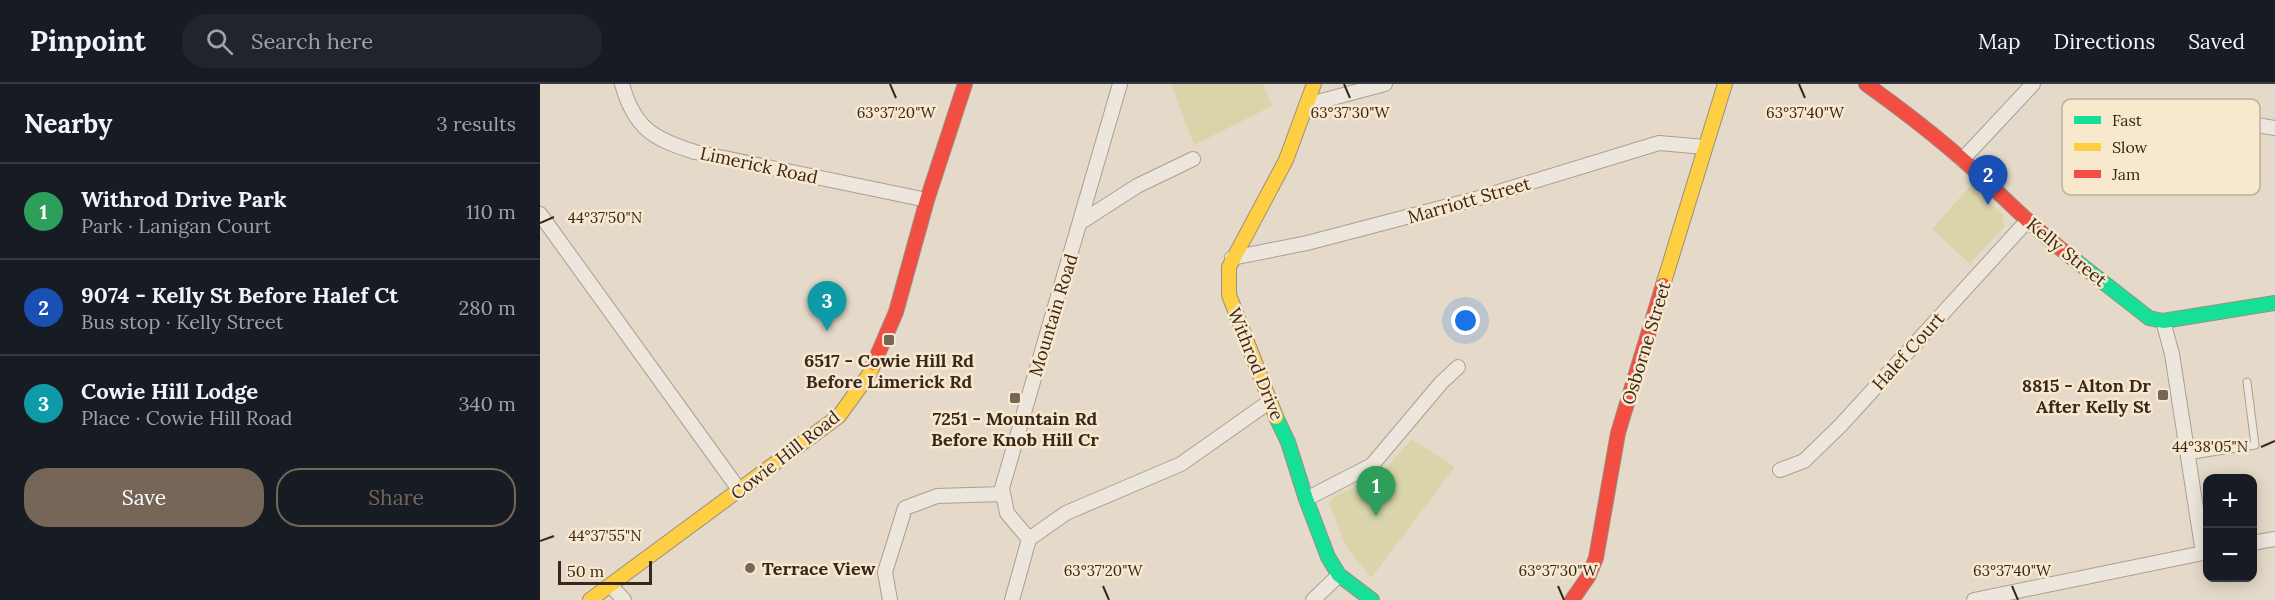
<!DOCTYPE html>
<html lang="en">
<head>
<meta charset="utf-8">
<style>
  body { margin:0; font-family:Lora,serif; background:#20242c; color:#f1f3f6 }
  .controls { position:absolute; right:18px; bottom:18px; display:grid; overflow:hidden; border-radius:12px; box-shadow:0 3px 15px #0003 }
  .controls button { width:54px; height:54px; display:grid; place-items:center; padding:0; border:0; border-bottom:2px solid #363941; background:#171b24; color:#f1f3f6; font:30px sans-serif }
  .scale { position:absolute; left:18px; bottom:15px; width:94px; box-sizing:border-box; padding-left:6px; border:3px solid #39271b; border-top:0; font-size:16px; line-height:21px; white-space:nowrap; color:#39271b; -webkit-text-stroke:4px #f8e8cd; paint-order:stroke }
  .you { position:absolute; left:926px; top:237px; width:21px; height:21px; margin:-15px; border:4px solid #fff; border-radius:50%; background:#1a73e8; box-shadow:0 0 0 9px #1a73e833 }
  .badge { display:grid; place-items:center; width:39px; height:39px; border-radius:50%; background:#756658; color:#fff; font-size:20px; font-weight:700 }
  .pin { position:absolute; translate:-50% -50px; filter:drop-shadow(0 2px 3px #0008) }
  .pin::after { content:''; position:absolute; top:32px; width:21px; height:18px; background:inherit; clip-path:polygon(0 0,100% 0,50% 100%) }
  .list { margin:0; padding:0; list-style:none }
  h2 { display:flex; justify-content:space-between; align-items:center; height:78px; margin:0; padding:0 24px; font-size:26px }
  h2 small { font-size:20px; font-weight:400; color:#9ea1a6 }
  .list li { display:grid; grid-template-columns:39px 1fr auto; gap:18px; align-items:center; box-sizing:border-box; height:96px; padding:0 24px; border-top:2px solid #363941 }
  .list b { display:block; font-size:22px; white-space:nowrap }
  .list p { margin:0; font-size:20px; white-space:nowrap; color:#9ea1a6 }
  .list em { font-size:20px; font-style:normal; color:#9ea1a6 }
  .actions { display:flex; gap:12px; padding:18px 24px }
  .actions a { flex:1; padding:14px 0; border:2px solid #756658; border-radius:24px; text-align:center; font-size:21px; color:#756658 }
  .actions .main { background:#756658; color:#fff }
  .icon { flex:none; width:33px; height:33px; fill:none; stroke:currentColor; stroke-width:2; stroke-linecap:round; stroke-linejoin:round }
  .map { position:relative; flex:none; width:1735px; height:516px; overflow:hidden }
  header { display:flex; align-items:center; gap:36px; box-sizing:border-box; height:84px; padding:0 30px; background:#171b24; border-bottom:2px solid #363941 }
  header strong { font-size:28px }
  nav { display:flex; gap:33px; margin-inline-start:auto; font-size:21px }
  .search { width:420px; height:54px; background:#20242c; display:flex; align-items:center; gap:15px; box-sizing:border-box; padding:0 21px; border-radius:24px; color:#9ea1a6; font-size:22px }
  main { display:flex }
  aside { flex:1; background:#171b24 }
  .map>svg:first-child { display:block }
  .green { fill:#d9d4aa }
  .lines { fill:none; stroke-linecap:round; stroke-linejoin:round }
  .lane-casing { stroke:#aa9f93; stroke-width:9 }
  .street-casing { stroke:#aa9f93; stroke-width:16 }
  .fast-casing { stroke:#9a8f83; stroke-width:16 }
  .slow-casing { stroke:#9a8f83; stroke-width:16 }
  .jam-casing { stroke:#9a8f83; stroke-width:16 }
  .lane { stroke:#ede6dc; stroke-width:7 }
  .street { stroke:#ede6dc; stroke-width:14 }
  .fast { stroke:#16e098; stroke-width:14 }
  .slow { stroke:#ffcf43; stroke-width:14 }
  .jam { stroke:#f24e42; stroke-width:14 }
  .ticks { fill:none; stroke:#39271b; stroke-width:2 }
  .poi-dot { fill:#756658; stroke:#f8e8cd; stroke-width:2 }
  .labels { text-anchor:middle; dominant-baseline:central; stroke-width:5; stroke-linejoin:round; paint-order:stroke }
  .street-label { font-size:18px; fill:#39271b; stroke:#f8e8cd }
  .poi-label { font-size:18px; font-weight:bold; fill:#39271b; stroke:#f8e8cd }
  .key { fill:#f8e8cd; stroke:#bfae98; stroke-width:1.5 }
  .key-label { font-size:16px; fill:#39271b }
  .ticks-label { font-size:15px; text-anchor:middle; fill:#39271b; stroke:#f8e8cd; stroke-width:5; stroke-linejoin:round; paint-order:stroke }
</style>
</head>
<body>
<header>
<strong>Pinpoint</strong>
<div class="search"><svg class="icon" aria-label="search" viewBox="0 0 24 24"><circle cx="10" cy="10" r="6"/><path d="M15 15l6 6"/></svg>Search here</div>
<nav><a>Map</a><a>Directions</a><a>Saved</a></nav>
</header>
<main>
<aside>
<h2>Nearby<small>3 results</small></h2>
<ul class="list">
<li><span class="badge" style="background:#2e9e5b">1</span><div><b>Withrod Drive Park</b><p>Park · Lanigan Court</p></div><em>110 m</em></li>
<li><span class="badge" style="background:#1a4fb4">2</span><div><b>9074 - Kelly St Before Halef Ct</b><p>Bus stop · Kelly Street</p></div><em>280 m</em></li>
<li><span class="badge" style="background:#0f9aa8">3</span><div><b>Cowie Hill Lodge</b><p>Place · Cowie Hill Road</p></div><em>340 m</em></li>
</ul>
<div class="actions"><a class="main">Save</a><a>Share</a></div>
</aside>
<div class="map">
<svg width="1735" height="516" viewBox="0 0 1735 516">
  <rect width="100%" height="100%" fill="#e5dac9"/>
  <path class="green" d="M631 0H723L732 22 654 61Z
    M1431 101 1463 131 1464 143 1430 180 1392 145Z
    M872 355 915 383 831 494 806 462 789 420 793 413 838 393Z"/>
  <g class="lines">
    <g class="lane-casing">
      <path id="lane" d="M1647 372 1715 361 1707 298"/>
    </g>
    <g class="street-casing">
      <path id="street" d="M82 0C94 44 113 55 155 68L387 116
        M766 21 845 0
        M1717 41 1735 44
        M1422 76 1493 0
        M0 130 200 407
        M541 138 597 102 653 75
        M692 174 767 159 939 114 1119 59 1165 63
        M1623 237 1632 270 1663 469
        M1240 386 1264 377 1301 341 1487 137
        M766 415 832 381 901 299 918 283
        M489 455 467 429 462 404 580 0
        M1712 459 1735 455
        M71 502 84 516
        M350 516 345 488 365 424 397 412 463 410
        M472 516 489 455 526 429 641 380 729 318
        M773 516 799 491
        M1434 516 1668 468"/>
    </g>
    <g class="fast-casing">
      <path id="fast" d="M1531 173 1609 234 1623 237 1735 219
        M736 333 748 358 766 415 788 473 799 491 832 516"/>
    </g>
    <g class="slow-casing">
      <path id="slow" d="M1123 201 1185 0
        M736 333 689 211V183L746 76 774 0
        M50 516 299 332 330 289 334 279"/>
    </g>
    <g class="jam-casing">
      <path id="jam" d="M1326 0C1368 30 1408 61 1445 96 1473 123 1500 149 1531 173
        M334 279 356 228 387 116 425 0
        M1032 516 1048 493 1056 474 1078 349 1123 201"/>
    </g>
    <use href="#lane" class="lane"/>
    <use href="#street" class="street"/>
    <use href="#fast" class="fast"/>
    <use href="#slow" class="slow"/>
    <use href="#jam" class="jam"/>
  </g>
  <path class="ticks" d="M350 0 356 14M804 0 810 14M1259 0 1265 14M0 139 14 133M1721 363 1735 357M0 457 14 452M563 502 569 516M1018 502 1024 516M1472 502 1478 516"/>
  <g class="poi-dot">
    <rect x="343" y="250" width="12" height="12" rx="3"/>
    <rect x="1617" y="305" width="12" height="12" rx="3"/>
    <rect x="469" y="308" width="12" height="12" rx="3"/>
    <circle cx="210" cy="484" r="6"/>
  </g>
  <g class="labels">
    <g class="street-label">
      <text transform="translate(219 81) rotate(12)">Limerick Road</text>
      <text transform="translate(929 116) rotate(-16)">Marriott Street</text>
      <text transform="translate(1527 168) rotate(39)">Kelly Street</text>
      <text transform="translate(513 231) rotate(-73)">Mountain Road</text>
      <text transform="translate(1106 259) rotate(-73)">Osborne Street</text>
      <text transform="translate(1368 267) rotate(-48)">Halef Court</text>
      <text transform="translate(716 280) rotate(68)">Withrod Drive</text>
      <text transform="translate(245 371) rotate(-38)">Cowie Hill Road</text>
    </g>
    <g class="poi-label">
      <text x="349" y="276">6517 - Cowie Hill Rd<tspan x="349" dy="21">Before Limerick Rd</tspan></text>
      <text x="1611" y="301" text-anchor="end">8815 - Alton Dr<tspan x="1611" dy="21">After Kelly St</tspan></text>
      <text x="475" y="334">7251 - Mountain Rd<tspan x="475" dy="21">Before Knob Hill Cr</tspan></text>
      <text x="222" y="484" text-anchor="start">Terrace View</text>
    </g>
  </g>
  <rect x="1522" y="15" width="198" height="96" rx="9" class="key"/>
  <rect x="1534" y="32" width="27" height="8" fill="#16e098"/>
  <rect x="1534" y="59" width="27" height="8" fill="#ffcf43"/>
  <rect x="1534" y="86" width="27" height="8" fill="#f24e42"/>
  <g class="key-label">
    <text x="1572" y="42">Fast</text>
    <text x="1572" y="69">Slow</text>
    <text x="1572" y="96">Jam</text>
  </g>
  <g class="ticks-label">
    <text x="356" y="34">63°37'20"W</text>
    <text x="810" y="34">63°37'30"W</text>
    <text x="1265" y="34">63°37'40"W</text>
    <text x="65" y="139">44°37'50"N</text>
    <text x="1670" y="368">44°38'05"N</text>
    <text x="65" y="457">44°37'55"N</text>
    <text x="563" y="492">63°37'20"W</text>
    <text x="1018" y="492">63°37'30"W</text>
    <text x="1472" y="492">63°37'40"W</text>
  </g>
</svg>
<div class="controls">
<button>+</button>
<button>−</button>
</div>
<div class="scale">50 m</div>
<div class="you"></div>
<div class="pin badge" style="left:836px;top:432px;background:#2e9e5b">1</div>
<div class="pin badge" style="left:1448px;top:121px;background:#1a4fb4">2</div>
<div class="pin badge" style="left:287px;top:247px;background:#0f9aa8">3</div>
</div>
</main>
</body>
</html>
